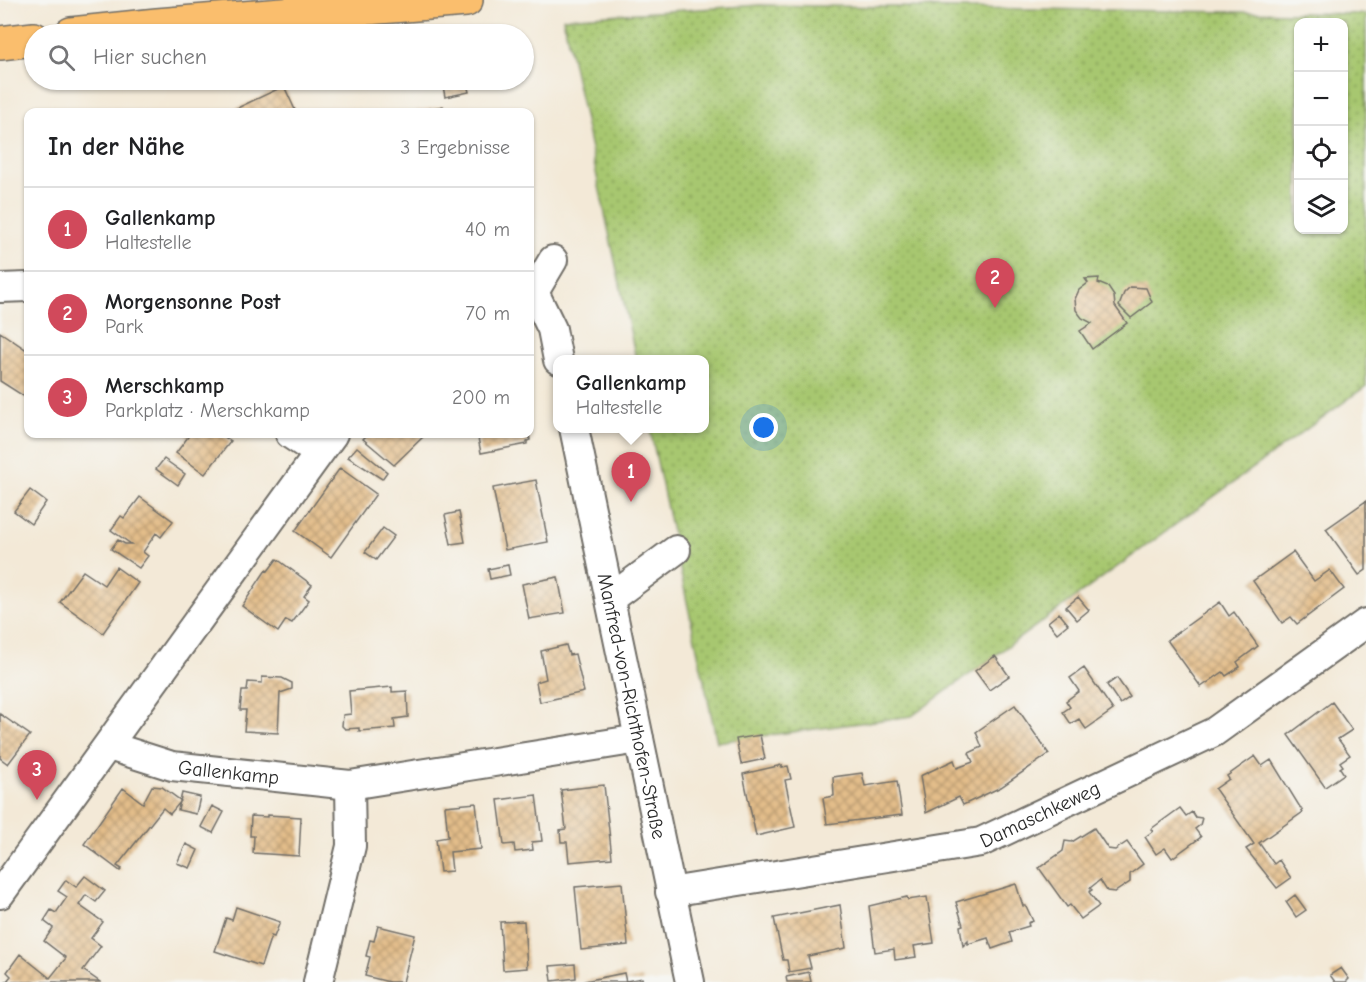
<!DOCTYPE html>
<html lang="de">
<head>
<meta charset="utf-8">
<style>
  body { margin:0; font-family:"Comic Neue",sans-serif; background:#f6f6f6; color:#202124 }
  .controls { position:absolute; right:18px; top:18px; display:grid; overflow:hidden; border-radius:12px; box-shadow:0 2px 4px #0004 }
  .controls button { width:54px; height:54px; display:grid; place-items:center; padding:0; border:0; border-bottom:2px solid #e0e0e0; background:#fff; color:#202124; font:30px sans-serif }
  .you { position:absolute; left:764px; top:428px; width:21px; height:21px; margin:-15px; border:4px solid #fff; border-radius:50%; background:#1a73e8; box-shadow:0 0 0 9px #1a73e833 }
  .badge { display:grid; place-items:center; width:39px; height:39px; border-radius:50%; background:#d1495b; color:#fff; font-size:20px; font-weight:700 }
  .pin { position:absolute; translate:-50% -50px; filter:drop-shadow(0 2px 3px #0008) }
  .pin::after { content:''; position:absolute; top:32px; width:21px; height:18px; background:inherit; clip-path:polygon(0 0,100% 0,50% 100%) }
  .popup { position:absolute; left:553px; top:355px; width:156px; height:78px; box-sizing:border-box; display:grid; place-content:center; border-radius:12px; background:#fff; filter:drop-shadow(0 2px 4px #0005); font-size:20px; white-space:nowrap; color:#757577 }
  .popup b { font-size:22px; color:#202124 }
  .popup::after { content:''; position:absolute; left:50%; top:100%; margin-left:-12px; border:12px solid transparent; border-top-color:#fff }
  .list { margin:0; padding:0; list-style:none }
  h2 { display:flex; justify-content:space-between; align-items:center; height:78px; margin:0; padding:0 24px; font-size:26px }
  h2 small { font-size:20px; font-weight:400; color:#757577 }
  .list li { display:grid; grid-template-columns:39px 1fr auto; gap:18px; align-items:center; box-sizing:border-box; height:84px; padding:0 24px; border-top:2px solid #e0e0e0 }
  .list b { display:block; font-size:22px; white-space:nowrap }
  .list p { margin:0; font-size:20px; white-space:nowrap; color:#757577 }
  .list em { font-size:20px; font-style:normal; color:#757577 }
  .icon { flex:none; width:33px; height:33px; fill:none; stroke:currentColor; stroke-width:2; stroke-linecap:round; stroke-linejoin:round }
  .map { position:relative; flex:none; width:1366px; height:982px; overflow:hidden }
  .search { position:absolute; background:#fff; box-shadow:0 2px 4px #0004; left:24px; top:24px; width:510px; height:66px; display:flex; align-items:center; gap:15px; box-sizing:border-box; padding:0 21px; border-radius:33px; color:#757577; font-size:22px }
  .panel { position:absolute; background:#fff; box-shadow:0 2px 4px #0004; left:24px; top:108px; width:510px; height:330px; border-radius:12px }
  .map>svg:first-child { display:block }
  .park { fill:url(#park-dots); stroke:#69794d; stroke-width:1.5; fill-rule:evenodd }
  .building { fill:url(#building-cross-hatch) }
  .lines { fill:none; stroke-linecap:round; stroke-linejoin:round }
  .minor-casing { stroke:#716e67; stroke-width:32 }
  .highway-casing { stroke:#716e67; stroke-width:36 }
  .minor { stroke:#fff; stroke-width:28 }
  .highway { stroke:#fabe6d; stroke-width:33 }
  .labels { text-anchor:middle; dominant-baseline:central; stroke-width:6; stroke-linejoin:round; paint-order:stroke }
  .street-label { font-size:20px; fill:#2b2b2b; stroke:#f6f6f2 }
</style>
</head>
<body>
<div class="map">
<svg width="1366" height="982" viewBox="0 0 1366 982">
  <defs>
    <pattern id="park-dots" width="8" height="8" patternUnits="userSpaceOnUse" patternTransform="scale(1.5)"><rect width="8" height="8" fill="#a7c76f"/><path d="M2 2h.1M6 6h.1" fill="none" stroke="#88a25b" stroke-width="1.8" stroke-linecap="round"/></pattern>
    <pattern id="building-cross-hatch" width="8" height="8" patternUnits="userSpaceOnUse" patternTransform="scale(1.5)"><rect width="8" height="8" fill="#e3bd8a"/><path d="M0 0l8 8M0 8l8-8" fill="none" stroke="#b89a71"/></pattern>
  </defs>
  <rect width="100%" height="100%" fill="#f6f6f2"/>
  <filter id="ink" filterUnits="userSpaceOnUse"><feTurbulence type="fractalNoise" baseFrequency=".0167" numOctaves="2"/><feDisplacementMap in="SourceGraphic" scale="12" xChannelSelector="R" yChannelSelector="G"/><feConvolveMatrix kernelMatrix="1 2 1 2 8 2 1 2 1" color-interpolation-filters="sRGB"/></filter>
  <filter id="wash" filterUnits="userSpaceOnUse"><feTurbulence type="fractalNoise" baseFrequency=".008" numOctaves="4" result="noise"/><feDisplacementMap in="SourceGraphic" scale="24" xChannelSelector="R" yChannelSelector="G"/><feGaussianBlur stdDeviation="1.35" result="paint"/><feColorMatrix in="noise" values="0 0 0 0 0 0 0 0 0 0 0 0 0 0 0 0 0 1.4 0 .05"/><feComposite in="paint" operator="in"/></filter>
  <g filter="url(#wash)">
    <rect width="100%" height="100%" fill="#f3e9d7"/>
    <path class="park" d="M760 5 1366 14V386L912 716 717 742 650 429 704 428V360L636 359 563 18ZM1298 22H1344V230H1298Z"/>
    <g id="blocks">
      <path class="building" d="M442 80H466L469 92 445 97Z
        M284 86 296 112H229Z
        M443 106 445 112H416V111Z
        M1099 278 1098 283 1108 287 1114 296 1115 306 1127 323 1092 349 1080 331 1092 323 1082 318 1076 310 1075 299 1079 290 1088 283 1085 279Z
        M1130 287 1146 288 1152 302 1131 318 1119 306 1124 293Z
        M0 332 28 351V399L0 381Z
        M184 434H220L231 441 205 474 176 453 188 437Z
        M368 434H426L394 465 363 439Z
        M484 434H529L530 440 527 441V444L481 453 478 438 485 437Z
        M357 447 387 472 382 479 348 457Z
        M164 459 185 474 178 485 156 469Z
        M340 468 376 494 331 557 295 531Z
        M536 480 548 542 505 550 493 488Z
        M30 490 46 502 31 524 14 511Z
        M140 497 173 521 161 537 156 533 143 552 148 556 139 568 111 549 118 540 125 544H131L111 530 121 516 124 518Z
        M1366 501V570L1359 575 1326 529Z
        M459 512 465 542 451 544 445 515Z
        M383 528 394 536 376 560 365 552Z
        M1293 552 1314 581 1330 570 1344 589 1297 624 1291 617 1282 623 1253 581Z
        M277 559 312 585 304 596 309 600 292 623 286 620 278 632 242 606 266 570 268 571Z
        M508 565 510 575 490 579 488 569Z
        M116 567 138 583 103 633 60 602 83 571 104 585Z
        M558 577 565 613 529 619 522 584Z
        M1078 597 1089 610 1077 620 1066 607Z
        M1220 602 1229 616 1234 612 1258 646 1237 662 1240 667 1226 676 1223 672 1201 687 1167 640Z
        M1059 613 1068 624 1057 633 1048 622Z
        M566 645 569 655 575 654 584 692 540 702 536 682 546 679 541 651Z
        M995 656 1009 676 989 690 975 671Z
        M1084 668 1113 710 1086 729 1079 719 1071 724 1063 712 1070 707 1066 701 1079 691 1070 678Z
        M262 677 282 678 292 683V689L280 693 278 733 244 731 246 710H240L242 691H247L248 682 262 683Z
        M1117 678 1130 697 1120 704 1107 685Z
        M392 687V692L407 691 408 717 394 719 395 728 359 731V728L345 729 342 726 343 715 351 714 349 691Z
        M1332 702 1352 730 1338 739 1350 755 1340 762 1343 766 1340 768 1344 774 1325 787 1288 735Z
        M1015 705 1049 754 1001 787 963 805 959 797 926 813 920 776 954 760 957 768 973 762 969 753 982 747 976 732Z
        M0 714 30 735 8 764 0 758Z
        M760 735 765 759 741 764 736 739Z
        M1255 756 1262 766 1271 760 1303 812 1259 843 1274 864 1279 860 1291 878 1277 888 1246 849 1254 844 1215 789 1229 779 1227 776Z
        M782 765V767L788 766 791 779 785 780 795 827 756 836 743 774Z
        M862 773 865 786 897 781 902 815 827 824 823 798 834 796 833 777Z
        M604 785 612 858 569 862 567 842H561L560 830 566 829 561 790Z
        M152 786 162 787 181 801 170 814 163 808 117 866 122 869 120 871 84 844 123 788 143 803Z
        M182 793 200 797 196 814 178 810Z
        M536 795 542 841 532 842 533 850 515 852 514 844 504 845 498 800Z
        M476 803 481 849 450 852 452 871 440 872 436 839 448 837 445 806Z
        M212 806 224 812 213 833 201 827Z
        M1180 808 1186 816 1192 812 1195 817 1202 818 1200 825 1195 829 1201 837 1172 858 1165 848 1156 854 1145 837 1153 831 1151 829Z
        M267 815 301 817 299 856 253 853 254 836H250L251 816 267 817Z
        M1094 828 1108 849 1115 850 1127 842 1143 864 1130 874V882L1115 892 1107 891 1100 880 1090 888 1092 890 1089 892 1099 906 1081 919 1070 905 1067 907 1039 868 1063 851 1065 841 1072 842Z
        M186 844 198 850 190 868 177 863Z
        M85 876 105 891 96 902 86 895 79 905 103 922 91 938 101 946 83 970 100 982H6L11 976 7 972 20 954 50 978 66 958 44 941 53 928 44 921 51 910 56 913 67 897 58 891 66 880 76 887Z
        M622 883 628 945 581 950 575 887Z
        M1016 884 1023 906H1026L1033 921 1028 923 1029 926 1009 932 1012 942 992 949 988 938 968 944V941L963 946 960 926 963 925 956 902Z
        M1295 895 1306 910 1296 917 1286 902Z
        M907 897 908 900 927 897 934 943 914 946 916 957 895 960 894 949 875 952 869 906Z
        M840 905 846 948 808 956 811 968 789 972 787 960H783L774 918Z
        M236 907 280 922 274 937 271 936 261 966 215 951 226 918 232 920Z
        M524 921 527 968 503 970 500 922Z
        M378 926 415 935 403 982H389L365 976 370 957 366 956 370 940 374 941Z
        M575 964 576 978 552 981 550 966Z
        M1341 968 1349 979 1346 982H1335L1330 975Z
        M809 972 811 982H787L786 977Z
        M624 973 626 982H586L585 981Z
        M642 978 643 982H627L626 981Z"/>
    </g>
  </g>
  <g filter="url(#ink)">
    <use href="#blocks" fill-opacity="0" stroke="#716e67" stroke-width="1.5"/>
    <g class="lines">
      <g class="minor-casing">
        <g id="minor">
          <path d="M0 288 28 287"/>
          <path d="M534 292 552 329 558 360"/>
          <path d="M534 292 553 260"/>
          <path id="s1" d="M574 428 690 982"/>
          <path d="M290 434 317 452"/>
          <path d="M611 598 676 550"/>
          <path id="s2" d="M109 746 172 766 350 785 639 739"/>
          <path id="s3" d="M670 892 981 842 1214 732 1366 623"/>
          <path d="M0 894 333 434"/>
          <path d="M318 982 351 846 350 785"/>
        </g>
      </g>
      <g class="highway-casing">
        <path id="highway" d="M71 34 157 25 466 0
          M0 43 34 39"/>
      </g>
      <use href="#minor" class="minor"/>
      <use href="#highway" class="highway"/>
    </g>
  </g>
  <g class="labels">
    <g class="street-label">
      <text stroke="none"><textPath href="#s1" startOffset="284">Manfred-von-Richthofen-Straße</textPath></text>
      <text stroke="none"><textPath href="#s2" startOffset="123">Gallenkamp</textPath></text>
      <text stroke="none"><textPath href="#s3" startOffset="380">Damaschkeweg</textPath></text>
    </g>
  </g>
</svg>
<div class="controls">
<button>+</button>
<button>−</button>
<button><svg class="icon" aria-label="locate" viewBox="0 0 24 24"><circle cx="12" cy="12" r="6"/><path d="M12 2v4M12 18v4M2 12h4M18 12h4"/></svg></button>
<button><svg class="icon" aria-label="layers" viewBox="0 0 24 24"><path d="M12 4l9 5-9 5-9-5zM3 14l9 5 9-5"/></svg></button>
</div>
<div class="you"></div>
<div class="pin badge" style="left:631px;top:502px">1</div>
<div class="popup"><b>Gallenkamp</b>Haltestelle</div>
<div class="pin badge" style="left:995px;top:308px">2</div>
<div class="pin badge" style="left:37px;top:800px">3</div>
<div class="search"><svg class="icon" aria-label="search" viewBox="0 0 24 24"><circle cx="10" cy="10" r="6"/><path d="M15 15l6 6"/></svg>Hier suchen</div>
<section class="panel">
<h2>In der Nähe<small>3 Ergebnisse</small></h2>
<ul class="list">
<li><span class="badge">1</span><div><b>Gallenkamp</b><p>Haltestelle</p></div><em>40 m</em></li>
<li><span class="badge">2</span><div><b>Morgensonne Post</b><p>Park</p></div><em>70 m</em></li>
<li><span class="badge">3</span><div><b>Merschkamp</b><p>Parkplatz · Merschkamp</p></div><em>200 m</em></li>
</ul>
</section>
</div>
</body>
</html>
